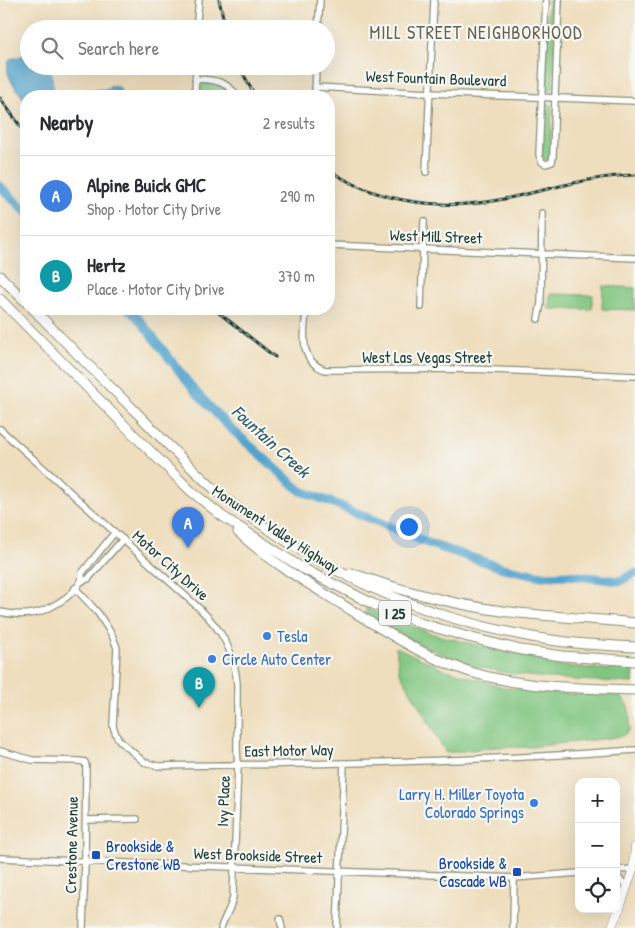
<!DOCTYPE html>
<html lang="en">
<head>
<meta charset="utf-8">
<style>
  body { margin:0; font-family:"Patrick Hand",sans-serif; background:#f7f7f7; color:#2b2b33 }
  .controls { position:absolute; right:15px; bottom:15px; display:grid; overflow:hidden; border-radius:10px; box-shadow:0 5px 20px #0002 }
  .controls button { width:45px; height:45px; display:grid; place-items:center; padding:0; border:0; border-bottom:1px solid #e1e1e2; background:#fff; color:#2b2b33; font:25px sans-serif }
  .you { position:absolute; left:408px; top:526px; width:18px; height:18px; margin:-12px; border:4px solid #fff; border-radius:50%; background:#1a73e8; box-shadow:0 0 0 8px #1a73e833 }
  .badge { display:grid; place-items:center; width:32px; height:32px; border-radius:50%; background:#c8321e; color:#fff; font-size:16px; font-weight:700 }
  .pin { position:absolute; translate:-50% -41px; filter:drop-shadow(0 1px 2px #0008) }
  .pin::after { content:''; position:absolute; top:26px; width:18px; height:15px; background:inherit; clip-path:polygon(0 0,100% 0,50% 100%) }
  .list { margin:0; padding:0; list-style:none }
  h2 { display:flex; justify-content:space-between; align-items:center; height:65px; margin:0; padding:0 20px; font-size:21px }
  h2 small { font-size:16px; font-weight:400; color:#7c7c81 }
  .list li { display:grid; grid-template-columns:32px 1fr auto; gap:15px; align-items:center; box-sizing:border-box; height:80px; padding:0 20px; border-top:1px solid #e1e1e2 }
  .list b { display:block; font-size:19px; white-space:nowrap }
  .list p { margin:0; font-size:16px; white-space:nowrap; color:#7c7c81 }
  .list em { font-size:16px; font-style:normal; color:#7c7c81 }
  .icon { flex:none; width:28px; height:28px; fill:none; stroke:currentColor; stroke-width:2; stroke-linecap:round; stroke-linejoin:round }
  .map { position:relative; flex:none; width:635px; height:928px; overflow:hidden }
  .search { position:absolute; background:#fff; box-shadow:0 5px 20px #0002; left:20px; top:20px; width:315px; height:55px; display:flex; align-items:center; gap:12px; box-sizing:border-box; padding:0 18px; border-radius:28px; color:#7c7c81; font-size:19px }
  .panel { position:absolute; background:#fff; box-shadow:0 5px 20px #0002; left:20px; top:90px; width:315px; height:225px; border-radius:20px }
  .map>svg:first-child { display:block }
  .green { fill:#81c680; stroke:#50825a }
  .water { fill:#51a3cc; stroke:#387080 }
  .lines { fill:none; stroke-linecap:round; stroke-linejoin:round }
  .river { stroke:#51a3cc; stroke-width:9 }
  .minor-casing { stroke:#878e78; stroke-width:8 }
  .major-casing { stroke:#878e78; stroke-width:9 }
  .highway-casing { stroke:#878e78; stroke-width:11 }
  .minor { stroke:#fff; stroke-width:5.5 }
  .major { stroke:#fff; stroke-width:8 }
  .highway { stroke:#fff; stroke-width:9 }
  .rail-casing { stroke:#1f3d34; stroke-width:3 }
  .rail { stroke:#f6f6f2; stroke-width:1; stroke-dasharray:4; stroke-linecap:butt }
  .shop-dot { fill:#3f7fe0; stroke:#f6f6f2; stroke-width:2 }
  .transit-dot { fill:#1a4fb4; stroke:#f6f6f2; stroke-width:2 }
  .labels { text-anchor:middle; dominant-baseline:central; stroke-width:4.5; stroke-linejoin:round; paint-order:stroke }
  .shield { fill:#f6f6f2; stroke:#60746d; stroke-width:1 }
  .shield-label { font-size:15px; font-weight:bold; fill:#1f3d34 }
  .street-label { font-size:16px; fill:#1f3d34; stroke:#f6f6f2 }
  .shop-label { font-size:16px; fill:#366cbe; stroke:#f6f6f2; text-anchor:start }
  .transit-label { font-size:16px; fill:#164399; stroke:#f6f6f2; text-anchor:start }
  .neighbourhood-label { font-size:18px; letter-spacing:1px; fill:#656251; stroke:#f6f6f2 }
  .water-label { font-size:18px; font-style:italic; fill:#2e5c62; stroke:#f6f6f2 }
</style>
</head>
<body>
<div class="map">
<svg width="635" height="928" viewBox="0 0 635 928">
  <rect width="100%" height="100%" fill="#f6f6f2"/>
  <filter id="ink" filterUnits="userSpaceOnUse"><feTurbulence type="fractalNoise" baseFrequency=".02" numOctaves="2"/><feDisplacementMap in="SourceGraphic" scale="10" xChannelSelector="R" yChannelSelector="G"/><feConvolveMatrix kernelMatrix="1 2 1 2 8 2 1 2 1" color-interpolation-filters="sRGB"/></filter>
  <filter id="wash" filterUnits="userSpaceOnUse"><feTurbulence type="fractalNoise" baseFrequency=".0096" numOctaves="4" result="noise"/><feDisplacementMap in="SourceGraphic" scale="20" xChannelSelector="R" yChannelSelector="G"/><feGaussianBlur stdDeviation="1.12" result="paint"/><feColorMatrix in="noise" values="0 0 0 0 0 0 0 0 0 0 0 0 0 0 0 0 0 1.4 0 .05"/><feComposite in="paint" operator="in"/></filter>
  <g filter="url(#wash)">
    <rect width="100%" height="100%" fill="#efdebd"/>
    <path class="green" d="M548 0H556L553 89 548 91 545 88Z
      M206 82C217 82 226 88 233 96H200V87Z
      M549 104 551 105 552 108 550 157 547 160H544L542 157 544 106Z
      M603 286 635 288V310L602 309Z
      M550 294 593 295 592 309H549Z
      M366 608 375 612 433 634 500 651 549 660V665L610 670 612 667 634 668 633 683C585 680 535 680 488 669 446 659 403 637 366 615Z
      M396 647 441 668 502 687 561 694 613 695 622 698 628 706 630 717 629 731 622 736 610 738 530 747H495L446 753 399 671Z"/>
    <path class="water" d="M29 54V66H50L55 96H26V102C18 90 1 74 10 59Z
      M110 86 119 87 121 90V96H81L82 91 84 90 109 89Z"/>
    <g class="lines">
      <path class="river" d="M0 186 26 212
        M128 309 138 318 194 390 228 426 301 491 336 504 433 545 503 568 542 576 569 575 620 581 635 573"/>
    </g>
  </g>
  <g filter="url(#ink)">
    <g class="lines">
      <g class="minor-casing">
        <path id="minor" d="M546 0 539 155 542 162 546 164 552 162 553 156 555 97 559 0
          M196 29 199 0
          M318 29 320 0
          M195 79C214 80 225 80 238 96
          M315 87 429 93 635 101
          M195 96 196 66
          M315 96 316 66
          M426 172 434 0
          M329 245 635 258
          M421 307 424 221
          M306 309C305 332 297 360 325 370L470 369 635 376
          M538 319 541 303 542 213
          M0 429 200 609C222 630 234 651 237 683V750L238 765 233 897C231 909 224 917 221 928
          M80 582 88 579 123 539
          M75 588 89 603 98 613 112 635 117 648 113 726 116 735 120 741 144 762 158 766C317 764 476 762 635 750
          M0 612C9 614 19 615 28 614 45 613 73 597 81 581 82 579 82 576 82 573L115 532
          M0 751 32 760 79 761 85 762 86 767 85 861 83 928
          M86 820 137 819
          M0 858 514 878 579 873
          M616 870 635 869
          M616 876 627 886
          M280 919 282 928
          M337 928 344 763
          M513 928 514 878"/>
      </g>
      <g class="major-casing">
        <path id="major" d="M611 928 620 908 633 869 635 847"/>
      </g>
      <g class="highway-casing">
        <path id="highway" d="M0 276 26 302
          M0 299 142 443 191 491 222 516 302 568 373 604 420 623 468 637 521 650 562 656 635 661
          M33 309C67 344 102 379 137 413 164 441 191 469 221 495 234 506 249 516 264 526 343 581 427 617 522 635 559 643 597 645 635 647
          M238 532C269 561 307 583 343 605 388 633 432 663 485 676 534 688 584 688 635 690
          M351 573C399 590 451 604 502 611 546 617 591 618 635 623"/>
      </g>
      <use href="#minor" class="minor"/>
      <use href="#major" class="major"/>
      <use href="#highway" class="highway"/>
      <g class="rail-casing">
        <path id="rail" d="M219 0 226 29
          M239 66 255 96
          M0 98 26 134
          M329 170C380 204 445 211 504 199 548 190 590 176 635 175
          M214 309 275 357"/>
      </g>
      <use href="#rail" class="rail"/>
    </g>
  </g>
  <g class="shop-dot">
    <circle cx="267" cy="636" r="5"/>
    <circle cx="212" cy="659" r="5"/>
    <circle cx="534" cy="803" r="5"/>
  </g>
  <g class="transit-dot">
    <rect x="91" y="850" width="10" height="10" rx="2.5"/>
    <rect x="512" y="867" width="10" height="10" rx="2.5"/>
  </g>
  <g class="labels">
    <rect class="shield" x="379" y="600.5" width="32" height="25" rx="4"/>
    <g class="shield-label">
      <text x="395" y="613">I 25</text>
    </g>
    <g class="street-label">
      <text transform="translate(436 78) rotate(2)">West Fountain Boulevard</text>
      <text transform="translate(436 236) rotate(2)">West Mill Street</text>
      <text x="427" y="357">West Las Vegas Street</text>
      <text transform="translate(276 529) rotate(33)">Monument Valley Highway</text>
      <text transform="translate(171 565) rotate(42)">Motor City Drive</text>
      <text transform="translate(289 750) rotate(-1)">East Motor Way</text>
      <text transform="translate(223 801) rotate(-88)">Ivy Place</text>
      <text transform="translate(71 845) rotate(-89)">Crestone Avenue</text>
      <text transform="translate(258 855) rotate(2)">West Brookside Street</text>
    </g>
    <g class="shop-label">
      <text x="277" y="636">Tesla</text>
      <text x="222" y="659">Circle Auto Center</text>
      <text x="524" y="794" text-anchor="end">Larry H. Miller Toyota<tspan x="524" dy="18">Colorado Springs</tspan></text>
    </g>
    <g class="transit-label">
      <text x="106" y="846">Brookside &amp;<tspan x="106" dy="18">Crestone WB</tspan></text>
      <text x="507" y="863" text-anchor="end">Brookside &amp;<tspan x="507" dy="18">Cascade WB</tspan></text>
    </g>
    <g class="neighbourhood-label">
      <text x="476" y="32">MILL STREET NEIGHBORHOOD</text>
    </g>
    <g class="water-label">
      <text transform="translate(271 441) rotate(42)">Fountain Creek</text>
    </g>
  </g>
</svg>
<div class="controls">
<button>+</button>
<button>−</button>
<button><svg class="icon" aria-label="locate" viewBox="0 0 24 24"><circle cx="12" cy="12" r="6"/><path d="M12 2v4M12 18v4M2 12h4M18 12h4"/></svg></button>
</div>
<div class="you"></div>
<div class="pin badge" style="left:188px;top:548px;background:#3f7fe0">A</div>
<div class="pin badge" style="left:199px;top:708px;background:#0f9aa8">B</div>
<div class="search"><svg class="icon" aria-label="search" viewBox="0 0 24 24"><circle cx="10" cy="10" r="6"/><path d="M15 15l6 6"/></svg>Search here</div>
<section class="panel">
<h2>Nearby<small>2 results</small></h2>
<ul class="list">
<li><span class="badge" style="background:#3f7fe0">A</span><div><b>Alpine Buick GMC</b><p>Shop · Motor City Drive</p></div><em>290 m</em></li>
<li><span class="badge" style="background:#0f9aa8">B</span><div><b>Hertz</b><p>Place · Motor City Drive</p></div><em>370 m</em></li>
</ul>
</section>
</div>
</body>
</html>
